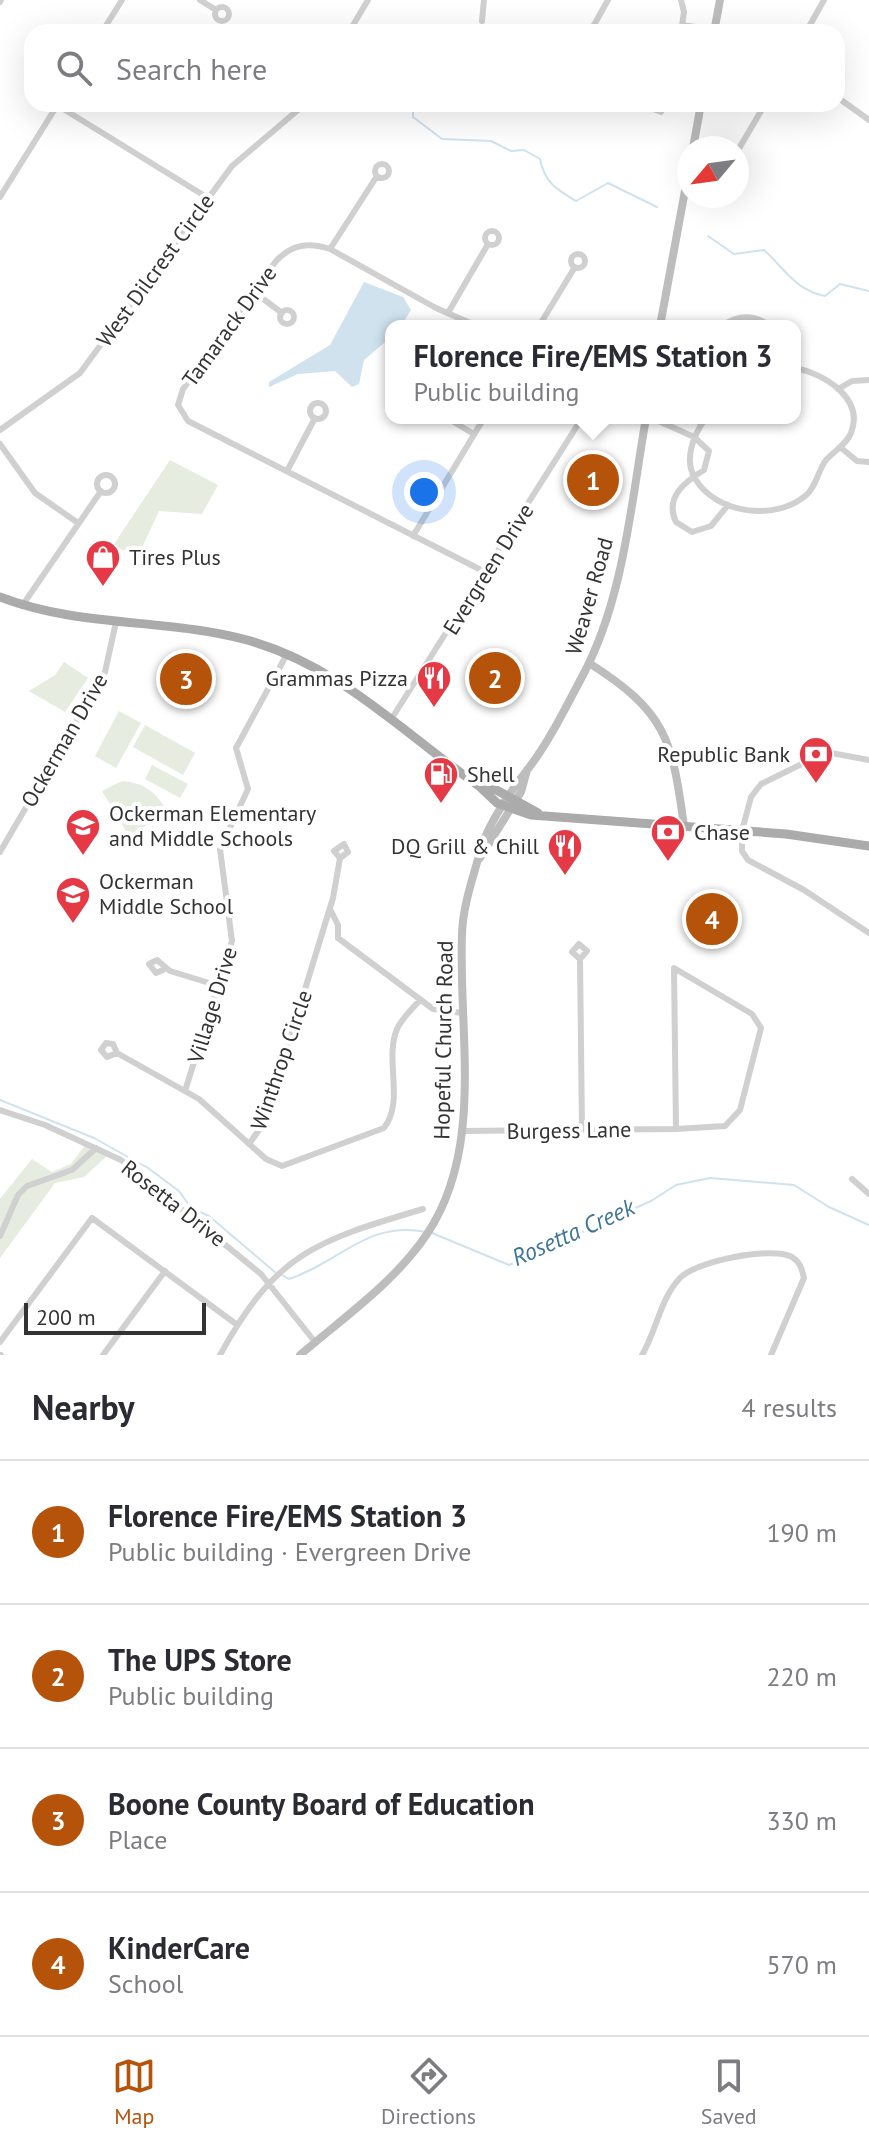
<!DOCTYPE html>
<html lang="en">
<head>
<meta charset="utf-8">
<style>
  body { margin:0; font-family:"PT Sans",sans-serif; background:#f2f2f3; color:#2b2b33 }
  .compass { position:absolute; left:677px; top:136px; width:72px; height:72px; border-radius:50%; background:#fff; box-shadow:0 8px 32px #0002; rotate:241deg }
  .scale { position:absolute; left:24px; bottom:20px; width:182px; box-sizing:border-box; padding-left:8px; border:4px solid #333; border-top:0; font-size:22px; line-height:28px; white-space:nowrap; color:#333; -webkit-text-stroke:6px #fff; paint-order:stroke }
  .you { position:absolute; left:424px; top:492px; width:28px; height:28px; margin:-20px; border:6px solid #fff; border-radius:50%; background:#1a73e8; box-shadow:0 0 0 12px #1a73e833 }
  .badge { display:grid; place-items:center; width:52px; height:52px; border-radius:50%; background:#b45309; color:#fff; font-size:26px; font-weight:700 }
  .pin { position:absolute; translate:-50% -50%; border:4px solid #fff; box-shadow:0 2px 8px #0006 }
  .popup { position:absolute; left:385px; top:320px; width:416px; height:104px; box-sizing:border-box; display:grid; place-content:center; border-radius:16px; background:#fff; filter:drop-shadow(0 2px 6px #0005); font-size:26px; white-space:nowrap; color:#7c7c81 }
  .popup b { font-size:30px; color:#2b2b33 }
  .popup::after { content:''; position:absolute; left:50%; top:100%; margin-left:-16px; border:16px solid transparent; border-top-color:#fff }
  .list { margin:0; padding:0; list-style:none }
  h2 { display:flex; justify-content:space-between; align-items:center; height:104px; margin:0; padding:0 32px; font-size:34px }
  h2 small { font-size:26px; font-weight:400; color:#7c7c81 }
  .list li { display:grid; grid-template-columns:52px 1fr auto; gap:24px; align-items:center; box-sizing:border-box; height:144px; padding:0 32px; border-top:2px solid #e1e1e2 }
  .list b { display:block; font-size:30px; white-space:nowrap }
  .list p { margin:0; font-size:26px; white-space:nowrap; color:#7c7c81 }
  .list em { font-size:26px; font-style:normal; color:#7c7c81 }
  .icon { flex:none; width:44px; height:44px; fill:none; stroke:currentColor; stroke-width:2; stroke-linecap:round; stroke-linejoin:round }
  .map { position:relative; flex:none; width:869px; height:1355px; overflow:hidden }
  .search { position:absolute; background:#fff; box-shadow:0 8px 32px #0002; left:24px; right:24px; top:24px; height:88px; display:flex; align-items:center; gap:20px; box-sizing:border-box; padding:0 28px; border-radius:24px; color:#7c7c81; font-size:30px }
  .sheet { height:680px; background:#fff }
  nav { display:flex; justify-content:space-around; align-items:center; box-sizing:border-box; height:112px; border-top:2px solid #e1e1e2; background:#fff; font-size:22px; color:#7c7c81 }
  nav a { display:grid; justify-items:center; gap:4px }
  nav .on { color:#b45309 }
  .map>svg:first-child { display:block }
  .green { fill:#e6ecdf }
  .water { fill:#cfe2ee }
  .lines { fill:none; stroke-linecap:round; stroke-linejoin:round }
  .stream { stroke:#cfe2ee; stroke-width:2 }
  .minor { stroke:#d0d0d0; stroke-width:6 }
  .secondary { stroke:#bdbdbd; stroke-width:8 }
  .primary { stroke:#ababab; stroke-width:9 }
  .labels { text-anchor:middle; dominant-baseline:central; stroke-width:8; stroke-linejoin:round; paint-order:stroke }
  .street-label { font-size:22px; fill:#333; stroke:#fff }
  .poi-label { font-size:22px; fill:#333; stroke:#fff; text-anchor:start }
  .water-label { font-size:24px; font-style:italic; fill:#3f7597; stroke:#fff }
</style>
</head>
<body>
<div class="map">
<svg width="869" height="1355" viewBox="0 0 869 1355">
  <rect width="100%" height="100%" fill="#fff"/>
  <path class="green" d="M170 460 218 485 202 514 159 511 139 554 112 547Z
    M64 662 88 678 65 712 29 691 55 675Z
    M119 711 141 723 116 768 95 756Z
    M145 725 195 753 183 775 133 747Z
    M152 765 188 784 180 798 145 779Z
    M122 781C146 783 155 792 168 812L129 836 102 791Z
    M86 1144 109 1154 84 1177 55 1183 0 1258V1199L32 1159 52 1172 71 1164Z"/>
  <path class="water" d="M364 282 403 297 411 310 401 326H391V337L364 360 359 384 352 387 335 371 298 374 269 387V382L330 345Z"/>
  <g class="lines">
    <path class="stream" d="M413 104V117L442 139 491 141 511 151 524 150 540 159C545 183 556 189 576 201L608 183 657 207
      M708 236 734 254 764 250C785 269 795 290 825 296L840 284 869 291
      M0 1100 94 1138 148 1168 179 1191 191 1208 209 1216 276 1273
      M432 1233 509 1265 651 1201 676 1185 710 1178 794 1185 829 1207 869 1225
      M282 1275 289 1279C341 1262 367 1220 426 1232"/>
    <path class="minor" d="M200 0 216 10
      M0 2 1 0
      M215 14a7 7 0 1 1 14 0a7 7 0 1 1-14 0Z
      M482 21 484 0
      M682 25 715 30
      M102 32 122 0
      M349 32 368 0
      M590 32 608 0
      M681 32 684 12 681 0
      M806 32 824 0
      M837 97 869 120
      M641 104 661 112 663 104
      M57 105 208 198
      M737 152 765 104
      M375 171a7 7 0 1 1 14 0a7 7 0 1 1-14 0Z
      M0 197 58 104
      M485 238a7 7 0 1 1 14 0a7 7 0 1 1-14 0Z
      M330 249 377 176
      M571 261a7 7 0 1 1 14 0a7 7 0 1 1-14 0Z
      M254 292 282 313
      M280 317a7 7 0 1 1 14 0a7 7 0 1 1-14 0Z
      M448 313 488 244
      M477 326 436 308 330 249C309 242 292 244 276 261L183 389 178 405 188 421 487 573
      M539 326 575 267
      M637 326 639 324
      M722 326C739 314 754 314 770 326
      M838 389 852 381 869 380
      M310 411a8 8 0 1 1 16 0a8 8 0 1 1-16 0Z
      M447 418 474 434
      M652 418 694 437 709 451 704 470C686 481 664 497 676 522L692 532 711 526 728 505
      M688 418 702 423
      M706 418C693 435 683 461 696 480 717 514 775 521 805 496 816 488 818 470 826 460 835 450 846 445 851 433 865 398 823 373 795 368
      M0 430 80 373 232 166 305 104
      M0 444 35 493 78 523
      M840 447 857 461 869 462
      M287 471 315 418
      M97 484a9 9 0 1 1 18 0a9 9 0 1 1-18 0Z
      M413 536 484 418
      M22 606 101 491
      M392 718 582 418
      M869 760 826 752 761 784 751 797 742 831V851L748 860 804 890 869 933
      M0 852 105 672 116 622
      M330 909 338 925V938
      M338 938 433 1009 462 1013
      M580 959 572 952 579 944 587 951 580 959 582 1130
      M674 968 752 1014 761 1028 740 1110 725 1126 676 1129Z
      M165 969 156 973 149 964 157 960 170 971 219 986
      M117 1053 107 1057 101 1050 106 1043 113 1044 117 1053 199 1099 266 1159 282 1166 384 1128C405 1101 384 1060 397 1029 402 1018 412 1009 420 1000
      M185 1091 232 941 220 849 248 789 236 748 287 654
      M0 1110 45 1125 121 1160 261 1274 315 1342
      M462 1131 676 1129
      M249 1144 264 1123 333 898 340 858 348 852 344 844 334 851 340 858
      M852 1179 869 1194
      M0 1236 18 1195 27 1186 72 1170 96 1148
      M0 1342 92 1218 236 1324
      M0 1355H1
      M103 1355 165 1271
      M220 1355C276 1253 315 1241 423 1209
      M642 1355C657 1330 660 1299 680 1278 696 1261 772 1246 792 1257 800 1262 802 1269 804 1278L771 1355"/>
    <path class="secondary" d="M714 32 720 0
      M693 148 701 104
      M660 326 689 169
      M589 663C666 712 672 738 684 826
      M480 858 521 792 527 770
      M300 1355C343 1318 395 1282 427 1234 485 1148 458 1031 462 934 463 905 473 878 480 852 486 827 512 789 528 769 549 742 567 705 583 675 624 598 631 503 646 418"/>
    <path class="primary" d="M0 597C80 628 166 618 247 640 340 666 402 732 479 786L497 803 531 815 786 834 869 846
      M479 786 491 787 538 813"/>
  </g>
  <defs>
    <g id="shop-pin" transform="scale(1.8)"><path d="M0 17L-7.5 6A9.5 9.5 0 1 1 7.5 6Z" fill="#e63946" stroke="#fff"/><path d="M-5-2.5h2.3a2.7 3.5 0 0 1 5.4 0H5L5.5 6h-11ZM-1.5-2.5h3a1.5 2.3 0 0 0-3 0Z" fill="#fff"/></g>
    <g id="restaurant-pin" transform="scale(1.8)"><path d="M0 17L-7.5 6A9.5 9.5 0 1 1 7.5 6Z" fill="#e63946" stroke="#fff"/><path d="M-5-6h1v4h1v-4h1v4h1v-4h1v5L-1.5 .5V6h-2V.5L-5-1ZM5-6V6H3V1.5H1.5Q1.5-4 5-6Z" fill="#fff"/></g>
    <g id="bank-pin" transform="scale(1.8)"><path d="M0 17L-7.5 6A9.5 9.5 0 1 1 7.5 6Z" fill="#e63946" stroke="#fff"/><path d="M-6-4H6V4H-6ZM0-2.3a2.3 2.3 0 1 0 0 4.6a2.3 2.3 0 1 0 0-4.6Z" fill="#fff"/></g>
    <g id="fuel-pin" transform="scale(1.8)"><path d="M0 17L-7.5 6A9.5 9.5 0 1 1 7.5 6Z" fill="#e63946" stroke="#fff"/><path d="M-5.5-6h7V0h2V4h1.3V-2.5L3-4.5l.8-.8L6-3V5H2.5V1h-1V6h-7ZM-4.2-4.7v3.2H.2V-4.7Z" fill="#fff"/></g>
    <g id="school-pin" transform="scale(1.8)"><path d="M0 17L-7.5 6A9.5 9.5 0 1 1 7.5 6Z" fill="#e63946" stroke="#fff"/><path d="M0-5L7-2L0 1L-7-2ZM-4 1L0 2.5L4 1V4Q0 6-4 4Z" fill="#fff"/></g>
  </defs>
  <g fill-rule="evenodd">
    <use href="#shop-pin" x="103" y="557"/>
    <use href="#restaurant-pin" x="434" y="678"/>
    <use href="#bank-pin" x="816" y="754"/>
    <use href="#fuel-pin" x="441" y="774"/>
    <use href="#school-pin" x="83" y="826"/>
    <use href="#bank-pin" x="668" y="832"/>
    <use href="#restaurant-pin" x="565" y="846"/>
    <use href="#school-pin" x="73" y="894"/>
  </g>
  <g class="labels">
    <g class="street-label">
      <text transform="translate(155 270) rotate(-54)">West Dilcrest Circle</text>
      <text transform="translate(229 326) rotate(-54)">Tamarack Drive</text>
      <text transform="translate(488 569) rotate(-58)">Evergreen Drive</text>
      <text transform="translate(589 596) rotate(-74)">Weaver Road</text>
      <text transform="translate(64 740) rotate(-60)">Ockerman Drive</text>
      <text transform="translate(212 1005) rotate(-73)">Village Drive</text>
      <text transform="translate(443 1040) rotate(-89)">Hopeful Church Road</text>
      <text transform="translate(281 1060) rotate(-71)">Winthrop Circle</text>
      <text transform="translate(569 1130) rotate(-1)">Burgess Lane</text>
      <text transform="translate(174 1203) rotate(38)">Rosetta Drive</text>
    </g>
    <g class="poi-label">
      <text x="129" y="557">Tires Plus</text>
      <text x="408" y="678" text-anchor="end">Grammas Pizza</text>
      <text x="790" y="754" text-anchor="end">Republic Bank</text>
      <text x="467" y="774">Shell</text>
      <text x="109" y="813">Ockerman Elementary<tspan x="109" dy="25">and Middle Schools</tspan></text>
      <text x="694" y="832">Chase</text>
      <text x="539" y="846" text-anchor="end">DQ Grill &amp; Chill</text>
      <text x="99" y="881">Ockerman<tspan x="99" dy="25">Middle School</tspan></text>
    </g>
    <g class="water-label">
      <text transform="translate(573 1232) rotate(-24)">Rosetta Creek</text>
    </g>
  </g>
</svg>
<svg class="compass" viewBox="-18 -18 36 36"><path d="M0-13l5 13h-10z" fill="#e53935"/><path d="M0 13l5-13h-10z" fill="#7c7c81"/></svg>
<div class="scale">200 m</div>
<div class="you"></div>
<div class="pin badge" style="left:593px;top:480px">1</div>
<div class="popup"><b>Florence Fire/EMS Station 3</b>Public building</div>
<div class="pin badge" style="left:495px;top:678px">2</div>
<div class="pin badge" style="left:186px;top:679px">3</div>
<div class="pin badge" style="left:712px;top:919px">4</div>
<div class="search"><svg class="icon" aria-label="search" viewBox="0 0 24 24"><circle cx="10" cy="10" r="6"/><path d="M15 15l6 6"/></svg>Search here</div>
</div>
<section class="sheet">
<h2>Nearby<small>4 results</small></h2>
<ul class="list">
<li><span class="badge">1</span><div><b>Florence Fire/EMS Station 3</b><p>Public building · Evergreen Drive</p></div><em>190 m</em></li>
<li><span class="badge">2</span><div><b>The UPS Store</b><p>Public building</p></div><em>220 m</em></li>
<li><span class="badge">3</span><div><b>Boone County Board of Education</b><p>Place</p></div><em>330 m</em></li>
<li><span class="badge">4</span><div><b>KinderCare</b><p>School</p></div><em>570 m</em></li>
</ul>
</section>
<nav>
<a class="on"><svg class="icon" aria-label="map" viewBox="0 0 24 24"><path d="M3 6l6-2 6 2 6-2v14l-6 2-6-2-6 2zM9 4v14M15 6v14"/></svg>Map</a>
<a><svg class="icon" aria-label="directions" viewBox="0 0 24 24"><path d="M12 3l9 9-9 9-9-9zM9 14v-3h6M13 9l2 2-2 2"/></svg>Directions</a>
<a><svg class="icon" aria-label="saved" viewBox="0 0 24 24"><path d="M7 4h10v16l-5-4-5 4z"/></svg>Saved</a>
</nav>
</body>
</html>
